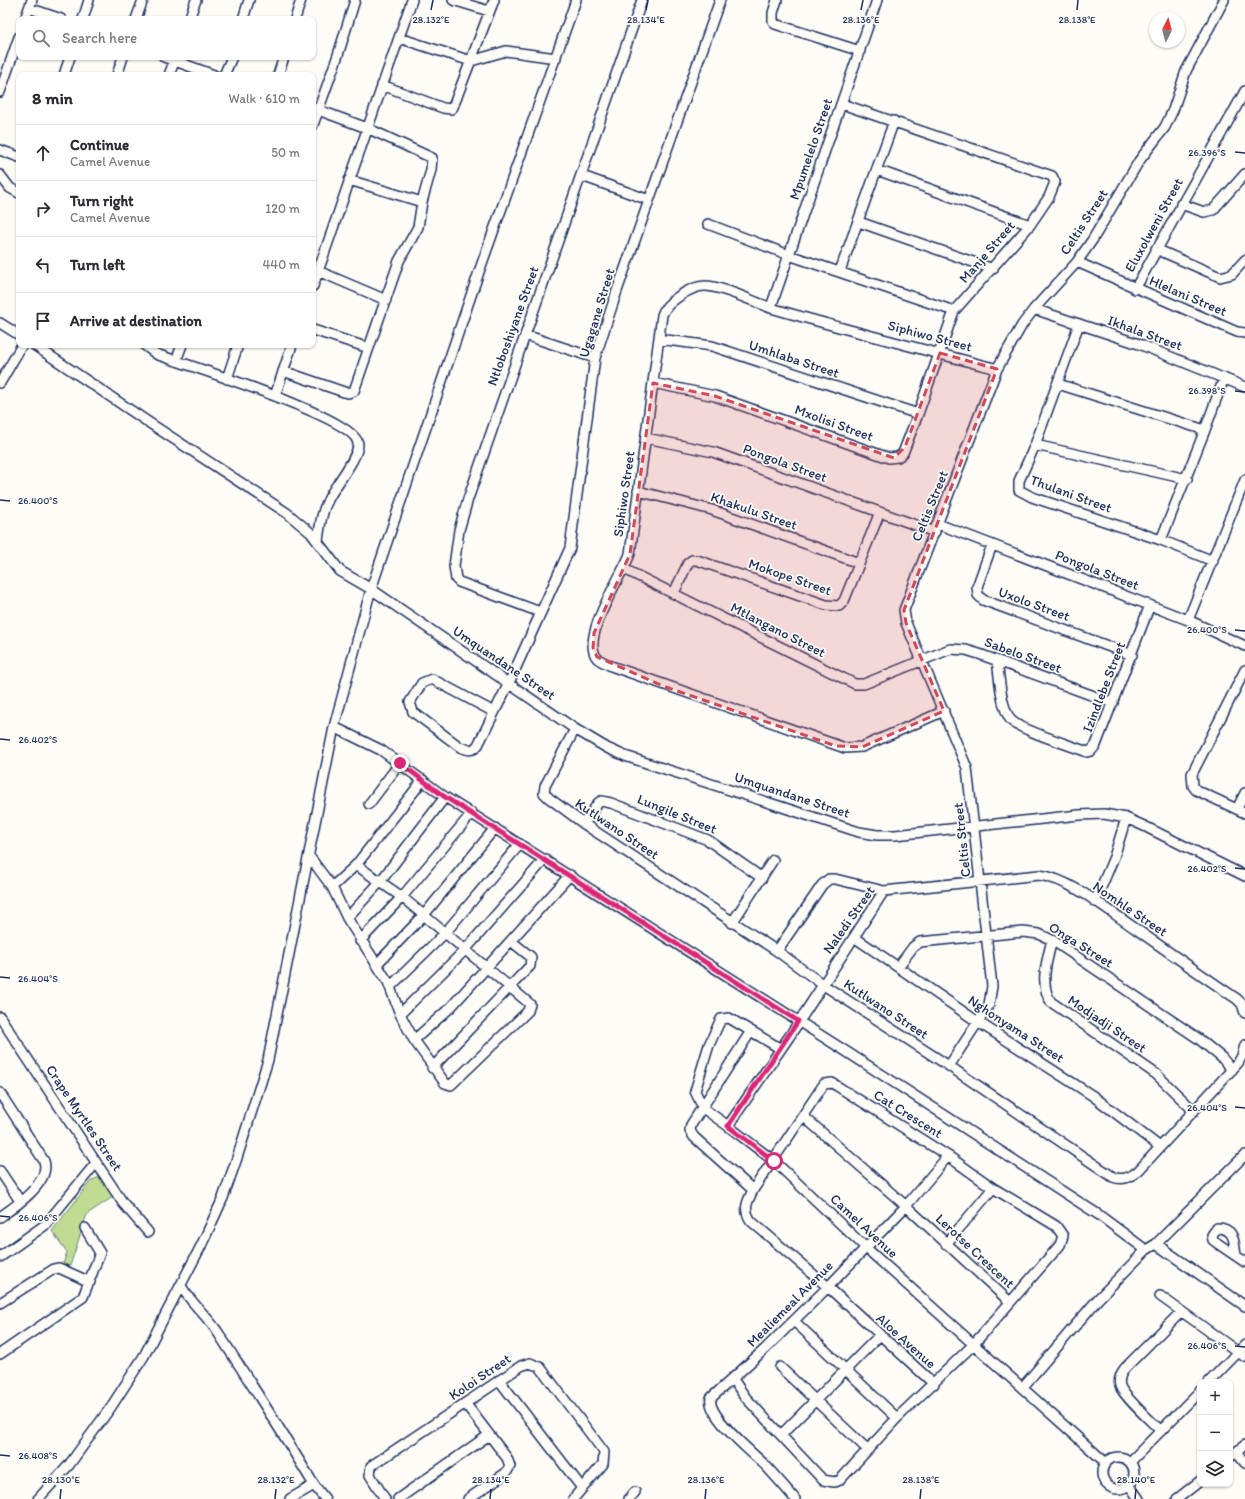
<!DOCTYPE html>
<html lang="en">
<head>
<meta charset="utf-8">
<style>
  body { margin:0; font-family:Itim,sans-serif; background:#f2f2f3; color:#2b2b33 }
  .controls { position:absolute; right:12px; bottom:12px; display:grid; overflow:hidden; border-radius:8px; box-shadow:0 1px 3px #0004 }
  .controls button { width:36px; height:36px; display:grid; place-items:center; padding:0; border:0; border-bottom:1px solid #e1e1e2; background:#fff; color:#2b2b33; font:20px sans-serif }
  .compass { position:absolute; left:1149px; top:12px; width:36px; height:36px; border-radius:50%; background:#fff; box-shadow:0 1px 3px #0004; rotate:6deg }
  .stop { position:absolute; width:12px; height:12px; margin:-9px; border:3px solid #db2777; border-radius:50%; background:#fff }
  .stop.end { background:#db2777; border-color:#fff; box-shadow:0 1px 4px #0008 }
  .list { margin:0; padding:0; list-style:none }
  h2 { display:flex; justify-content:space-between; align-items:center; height:52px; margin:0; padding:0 16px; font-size:17px }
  h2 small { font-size:13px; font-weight:400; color:#7c7c81 }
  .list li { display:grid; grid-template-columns:26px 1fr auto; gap:12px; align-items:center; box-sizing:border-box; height:56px; padding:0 16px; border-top:1px solid #e1e1e2 }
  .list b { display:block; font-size:15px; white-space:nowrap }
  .list p { margin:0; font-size:13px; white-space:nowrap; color:#7c7c81 }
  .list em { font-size:13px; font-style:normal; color:#7c7c81 }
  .icon { flex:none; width:22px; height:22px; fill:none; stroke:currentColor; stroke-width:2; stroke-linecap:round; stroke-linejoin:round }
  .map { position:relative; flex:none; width:1245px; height:1499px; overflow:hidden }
  .search { position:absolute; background:#fff; box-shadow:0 1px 3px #0004; left:16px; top:16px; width:300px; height:44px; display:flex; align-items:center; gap:10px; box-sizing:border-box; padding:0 14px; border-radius:8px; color:#7c7c81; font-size:15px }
  .panel { position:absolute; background:#fff; box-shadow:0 1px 3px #0004; left:16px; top:72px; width:300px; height:276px; border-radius:8px }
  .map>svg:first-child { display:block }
  .green { fill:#c0dc93; stroke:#6e8678 }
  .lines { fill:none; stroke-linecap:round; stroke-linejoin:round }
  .minor-casing { stroke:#1b2f5e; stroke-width:12 }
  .minor { stroke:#fdfcf7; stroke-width:9 }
  .route { stroke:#db2777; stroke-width:5 }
  .marked { fill:#d1495b; fill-opacity:0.2; stroke:#d1495b; stroke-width:3; stroke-dasharray:8 5; stroke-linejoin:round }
  .ticks { fill:none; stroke:#1b2f5e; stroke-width:1.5 }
  .labels { text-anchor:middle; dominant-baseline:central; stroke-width:3.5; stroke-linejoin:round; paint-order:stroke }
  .street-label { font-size:14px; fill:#1b2f5e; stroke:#fdfcf7 }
  .ticks-label { font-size:10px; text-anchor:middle; fill:#1b2f5e; stroke:#fdfcf7; stroke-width:3.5; stroke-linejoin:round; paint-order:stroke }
</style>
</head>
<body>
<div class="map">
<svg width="1245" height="1499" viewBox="0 0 1245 1499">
  <rect width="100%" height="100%" fill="#fdfcf7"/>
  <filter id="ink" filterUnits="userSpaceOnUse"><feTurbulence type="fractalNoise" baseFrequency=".025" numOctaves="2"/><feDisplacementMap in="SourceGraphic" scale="8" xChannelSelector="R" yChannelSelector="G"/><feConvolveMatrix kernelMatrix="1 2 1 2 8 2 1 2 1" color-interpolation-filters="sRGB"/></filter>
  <g filter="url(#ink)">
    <path class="green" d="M99 1177 103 1178 116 1195 87 1214 70 1266 63 1264 67 1252 52 1231 91 1181Z"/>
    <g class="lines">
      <g class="minor-casing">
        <path id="minor" d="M453 0 489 11
          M777 0 773 13V21L775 24 860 51
          M29 8 61 19
          M25 19 32 0
          M83 19 89 0
          M136 19 143 0
          M189 19 196 0
          M243 19 249 0
          M295 19 301 0
          M399 38 471 61 506 51 556 58
          M164 57 214 75
          M64 75 70 57
          M117 75 123 57
          M169 75 176 57
          M224 75 232 57
          M278 75 284 57
          M382 85 443 108 451 109 453 107 494 0
          M0 92 19 37
          M313 108 367 128 432 158 431 170 422 202
          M313 125 338 55 355 0
          M0 150 19 157
          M877 170 1030 225
          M0 175 10 188 19 193
          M582 176 649 200
          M1181 204 1204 212 1213 210 1245 174
          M859 222 993 269
          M708 224 789 255 954 311
          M1156 249 1220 277 1232 274 1245 260
          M1077 262 1237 332 1245 333
          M318 271 386 300
          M840 271 894 121
          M313 286 412 0
          M1135 289 1245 91
          M771 307 877 0
          M1034 309 1139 344 1245 387
          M0 323 19 335
          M1079 324 1035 445 1019 481V490L1032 497 1161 540 1213 561
          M313 330 369 348
          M525 335 595 358
          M659 339 712 346 918 414
          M34 345 148 422 287 513 311 533 340 571 371 589 575 729 607 748 625 756 859 832 877 835H895L1079 815 1104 814 1126 818 1144 826 1245 876
          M144 345 156 354C184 364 357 418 358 444 358 459 334 486 328 500 321 513 320 527 318 541
          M176 361 182 345
          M283 371 344 392 348 393 354 391 399 261 418 227 422 202 349 180
          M227 379 238 345
          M0 383 22 345
          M653 383 715 396 889 458 898 457 903 453 918 414 954 311 1030 225 1049 197 1055 182 1052 176 1046 174 842 104
          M1058 384 1205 430
          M275 396 292 345
          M646 438 713 452 935 532
          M1035 445 1187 479
          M638 491 712 510 859 563
          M938 524 1188 620 1245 646
          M1161 540 1205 430 1224 378
          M992 545 977 587 978 595 983 600 1132 655
          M624 569 855 684H864L950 649 966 650 979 654 1113 703
          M674 593 688 563 692 560H697L826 605 839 606 844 601 880 512
          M540 612 459 582 456 579 454 566 459 530 468 499 642 0
          M1188 620 1245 480
          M997 661C1000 679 1000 703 1010 719 1016 729 1073 746 1087 752L1091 751 1096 745 1150 605
          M1245 670 1192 774 1193 786 1196 790 1245 813
          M944 711 862 747 845 748 611 666C606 663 600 661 597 658 580 637 622 576 630 554L662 315C666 302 691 286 705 286 722 286 754 302 771 308 846 330 922 349 997 369
          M494 712 432 679 422 683 410 702 413 712 460 747C467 750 473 752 478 745L509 683 570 548 595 358 617 291 720 0
          M334 727 381 750 445 797 847 1052 1099 1215 1146 1250
          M575 729 545 786 544 793 549 798 584 824 777 951 822 984 949 1066 1113 1177C1123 1181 1130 1177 1138 1171L1238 1063 1242 1056 1245 1045
          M369 804 400 763
          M1237 809 1245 793
          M584 824 598 803 601 801 611 803 708 840 762 878
          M309 856 332 887 347 918 388 982 400 1014 414 1040 445 1083 451 1085 528 1011 530 1004 402 897 356 865
          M332 887 356 865 423 780
          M1095 902 1114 857 1126 818
          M347 918 380 882 445 797
          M732 923 773 860
          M854 937 978 1022 1093 1096 1160 1147
          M1052 940C1047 960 1039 984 1051 1002L1156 1074 1194 1111
          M360 941 402 897 472 813
          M777 951 822 885 829 879H835L884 891
          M376 965 424 915 495 828
          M898 967 913 947 920 942 1023 932 1039 934 1052 940 1199 1039 1222 1058 1232 1070
          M390 987 445 933 520 844
          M400 1014 465 950 545 859
          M0 1017 123 1203 148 1232
          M751 1031 691 1125 690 1131 694 1137 753 1190
          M414 1040 451 1007 570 875
          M949 1066 989 1005 992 986 967 768 906 623 904 610 997 369 1022 325 1034 309 1077 262 1093 239 1139 161 1165 127 1173 110 1186 71 1224 0
          M432 1068 530 966 531 957 511 941
          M0 1093 44 1161C51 1182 16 1206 0 1217
          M803 1116 906 1206 1010 1302
          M728 1126 703 1108 695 1091 709 1045 721 1019 729 1018 781 1049
          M0 1171 20 1201
          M946 1244 993 1188
          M1156 1244 1245 1306
          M1236 1256C1234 1242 1235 1228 1217 1228L1212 1235 1213 1240 1217 1243 1245 1262
          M0 1257 45 1225 96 1163
          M181 1286C191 1303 206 1315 217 1331 250 1382 283 1433 314 1485L325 1499
          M1160 1296 1245 1357
          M0 1303 54 1269 59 1268 90 1282
          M794 1321 897 1418
          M0 1354 83 1297 100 1253 85 1228
          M780 1367 868 1450
          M732 1378 746 1398 823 1480 834 1482 840 1480 897 1418 973 1345 1060 1245 1063 1236 1056 1226 993 1188 948 1156
          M499 1380 582 1488
          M1209 1382 1245 1345
          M1022 1388 1098 1299 1146 1250 1156 1244 1245 1155
          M465 1403 507 1458 510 1466 506 1473 468 1499
          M1161 1431C1152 1422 1123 1396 1120 1386 1118 1379 1121 1373 1125 1368L1181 1312
          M782 1434 879 1336
          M1236 1452 1245 1463
          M1230 1457 1245 1445
          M1102 1473a16 16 0 1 1 32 0a16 16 0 1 1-32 0Z
          M1130 1462 1200 1391
          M1106 1463 865 1247 774 1161 728 1126 789 1037 884 891 1039 875C1071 879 1109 911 1136 929 1170 953 1203 976 1237 999L1242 1004 1245 1013
          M1129 1485 1139 1499
          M38 1499 69 1465 111 1407 144 1356 202 1244 223 1198 237 1158 268 1060 334 727 371 589 480 269 576 0
          M290 1499 314 1485
          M385 1499 370 1475 371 1466 521 1366 530 1363 540 1367 604 1452 603 1464 573 1499
          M398 1499 489 1435
          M629 1499 635 1492
          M795 1499C786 1488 776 1477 766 1466 754 1454 706 1416 711 1398L765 1349 828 1287 906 1206 948 1156 837 1086 832 1083 824 1084 753 1190C747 1202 743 1209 751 1221L828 1287 934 1384
          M1177 1499 1200 1481"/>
      </g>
      <use href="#minor" class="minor"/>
    </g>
  </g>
  <g class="lines" filter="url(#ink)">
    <path class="route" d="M400 763 445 797 798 1021 728 1126 774 1161"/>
  </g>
  <path class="marked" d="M940 353 997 369 904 610 906 623 944 711 862 747 836 746 663 686 597 657 593 648 594 633 630 554 653 383 715 396 894 458 905 447Z"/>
  <path class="ticks" d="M431 10 433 0M646 10 648 0M861 10 863 0M1077 10 1078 0M1235 152 1245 153M1235 391 1245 392M0 500 10 501M1235 630 1245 631M0 739 10 740M1235 868 1245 869M0 977 10 978M1235 1107 1245 1108M0 1216 10 1217M1235 1346 1245 1347M0 1455 10 1456M60 1499 61 1489M275 1499 276 1489M490 1499 491 1489M705 1499 706 1489M920 1499 921 1489M1135 1499 1136 1489"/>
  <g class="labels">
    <g class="street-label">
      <text transform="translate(811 149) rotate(-71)">Mpumelelo Street</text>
      <text transform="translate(1084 222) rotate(-57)">Celtis Street</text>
      <text transform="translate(1154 225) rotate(-61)">Eluxolweni Street</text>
      <text transform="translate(987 252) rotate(-49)">Manje Street</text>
      <text transform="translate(1188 296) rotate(23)">Hlelani Street</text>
      <text transform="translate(597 313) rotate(-73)">Ugagane Street</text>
      <text transform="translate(513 326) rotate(-70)">Ntloboshiyane Street</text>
      <text transform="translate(1145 333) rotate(20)">Ikhala Street</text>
      <text transform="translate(930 336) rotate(15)">Siphiwo Street</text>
      <text transform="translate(794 359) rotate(18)">Umhlaba Street</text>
      <text transform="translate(834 423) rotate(20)">Mxolisi Street</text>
      <text transform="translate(785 463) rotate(20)">Pongola Street</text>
      <text transform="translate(624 494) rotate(-82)">Siphiwo Street</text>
      <text transform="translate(1071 494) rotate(20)">Thulani Street</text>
      <text transform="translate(930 506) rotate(-68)">Celtis Street</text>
      <text transform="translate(754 511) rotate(19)">Khakulu Street</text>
      <text transform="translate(1097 570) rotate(21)">Pongola Street</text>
      <text transform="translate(790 577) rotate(19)">Mokope Street</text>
      <text transform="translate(1034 604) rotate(20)">Uxolo Street</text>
      <text transform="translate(778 630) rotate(27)">Mtlangano Street</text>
      <text transform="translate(1023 655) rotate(20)">Sabelo Street</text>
      <text transform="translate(504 663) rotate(34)">Umquandane Street</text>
      <text transform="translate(1104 687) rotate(-69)">Izindlebe Street</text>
      <text transform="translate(792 795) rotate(18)">Umquandane Street</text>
      <text transform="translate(677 814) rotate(22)">Lungile Street</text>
      <text transform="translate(617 829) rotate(34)">Kutlwano Street</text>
      <text transform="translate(962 840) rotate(-96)">Celtis Street</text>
      <text transform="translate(1130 909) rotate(34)">Nomhle Street</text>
      <text transform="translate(849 920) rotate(-55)">Naledi Street</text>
      <text transform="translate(1081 945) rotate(32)">Onga Street</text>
      <text transform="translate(886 1009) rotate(33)">Kutlwano Street</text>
      <text transform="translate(1107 1024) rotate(34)">Modjadji Street</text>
      <text transform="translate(1016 1029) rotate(33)">Nghonyama Street</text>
      <text transform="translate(908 1114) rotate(32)">Cat Crescent</text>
      <text transform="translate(84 1118) rotate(56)">Crape Myrtles Street</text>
      <text transform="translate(864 1226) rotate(43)">Camel Avenue</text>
      <text transform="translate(975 1251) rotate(43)">Lerotse Crescent</text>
      <text transform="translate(790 1304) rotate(-45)">Mealiemeal Avenue</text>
      <text transform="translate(906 1341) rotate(42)">Aloe Avenue</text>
      <text transform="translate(480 1377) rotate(-34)">Koloi Street</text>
    </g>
  </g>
  <g class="ticks-label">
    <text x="431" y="23">28.132°E</text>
    <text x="646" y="23">28.134°E</text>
    <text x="861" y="23">28.136°E</text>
    <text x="1077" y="23">28.138°E</text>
    <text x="1207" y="156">26.396°S</text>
    <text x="1207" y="394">26.398°S</text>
    <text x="38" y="504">26.400°S</text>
    <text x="1207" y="633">26.400°S</text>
    <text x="38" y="743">26.402°S</text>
    <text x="1207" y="872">26.402°S</text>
    <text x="38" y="982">26.404°S</text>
    <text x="1207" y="1111">26.404°S</text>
    <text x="38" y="1221">26.406°S</text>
    <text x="1207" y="1349">26.406°S</text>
    <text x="38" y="1459">26.408°S</text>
    <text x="61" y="1483">28.130°E</text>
    <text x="276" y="1483">28.132°E</text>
    <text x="491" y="1483">28.134°E</text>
    <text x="706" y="1483">28.136°E</text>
    <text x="921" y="1483">28.138°E</text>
    <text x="1136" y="1483">28.140°E</text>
  </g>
</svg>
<div class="controls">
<button>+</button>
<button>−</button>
<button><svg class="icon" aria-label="layers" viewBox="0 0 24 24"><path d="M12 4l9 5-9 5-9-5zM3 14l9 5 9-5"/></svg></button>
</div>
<svg class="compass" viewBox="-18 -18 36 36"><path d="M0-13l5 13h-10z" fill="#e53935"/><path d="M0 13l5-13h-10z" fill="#7c7c81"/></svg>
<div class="stop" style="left:774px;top:1161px"></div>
<div class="stop end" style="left:400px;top:763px"></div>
<div class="search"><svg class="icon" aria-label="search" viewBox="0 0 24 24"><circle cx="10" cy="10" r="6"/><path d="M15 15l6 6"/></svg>Search here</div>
<section class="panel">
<h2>8 min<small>Walk · 610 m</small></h2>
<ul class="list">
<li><svg class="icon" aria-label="ahead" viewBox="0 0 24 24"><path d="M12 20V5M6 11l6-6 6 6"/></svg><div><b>Continue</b><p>Camel Avenue</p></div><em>50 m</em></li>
<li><svg class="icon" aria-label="right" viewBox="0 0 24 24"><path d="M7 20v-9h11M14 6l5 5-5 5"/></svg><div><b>Turn right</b><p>Camel Avenue</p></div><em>120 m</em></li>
<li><svg class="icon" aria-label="left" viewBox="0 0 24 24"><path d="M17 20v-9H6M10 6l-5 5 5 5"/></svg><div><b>Turn left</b></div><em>440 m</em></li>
<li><svg class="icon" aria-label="arrive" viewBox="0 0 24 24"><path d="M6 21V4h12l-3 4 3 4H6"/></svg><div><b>Arrive at destination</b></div></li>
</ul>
</section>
</div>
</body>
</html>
